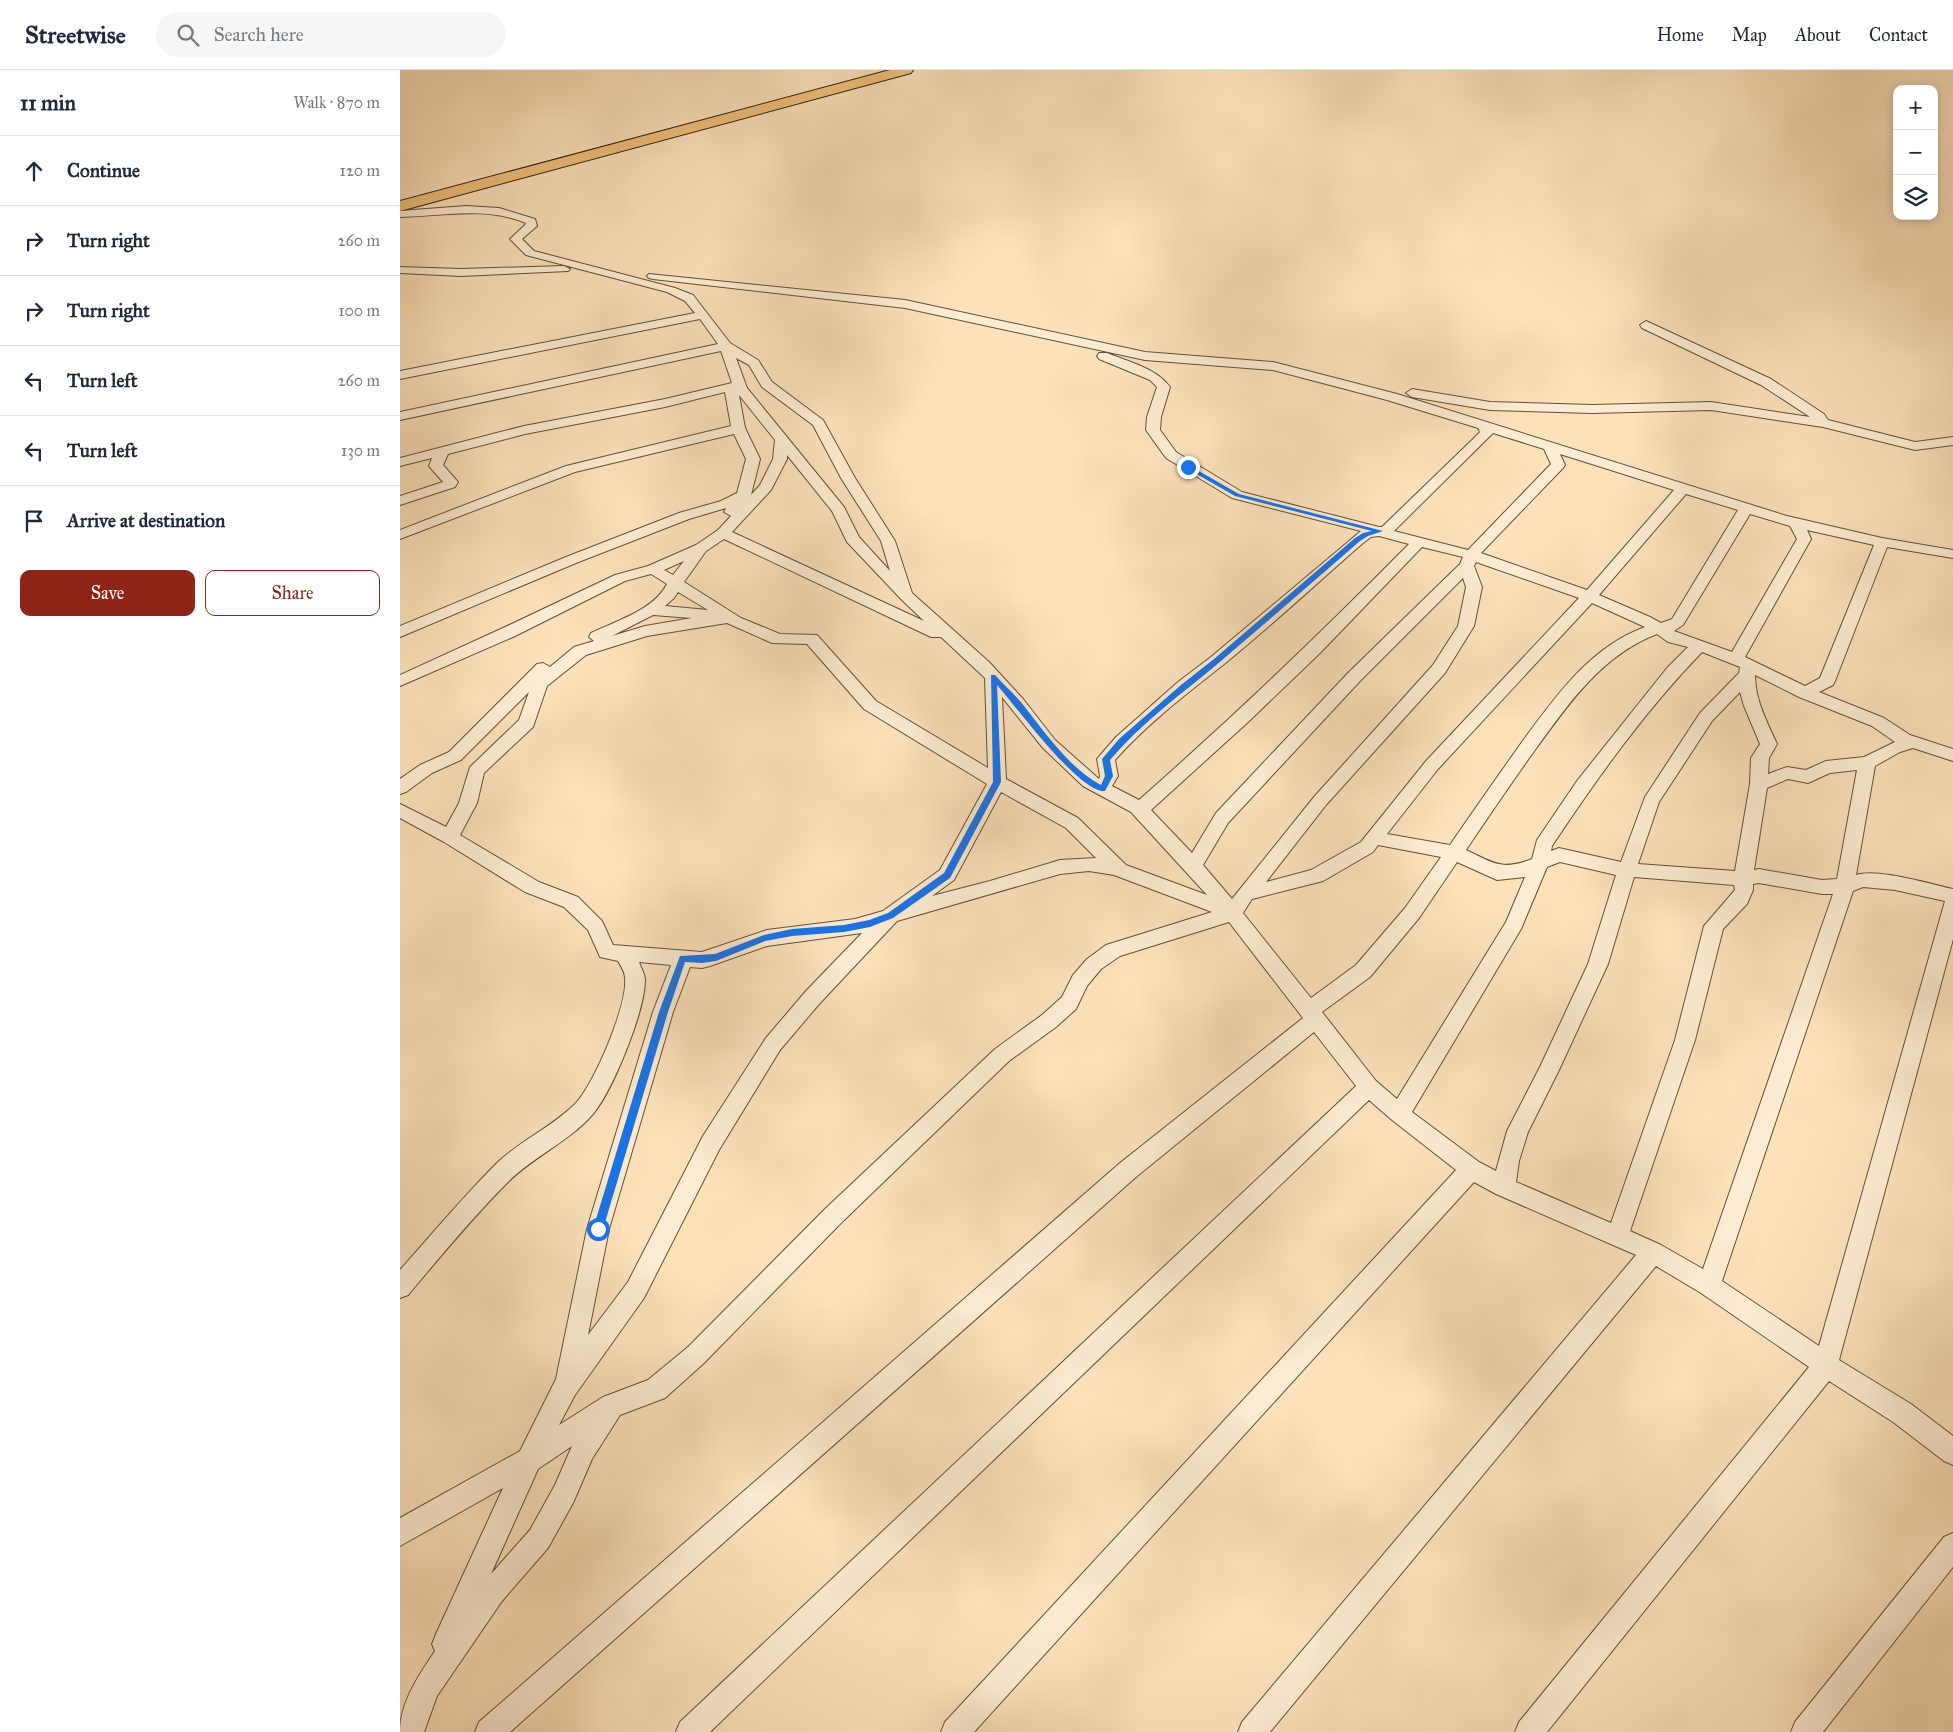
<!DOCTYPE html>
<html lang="en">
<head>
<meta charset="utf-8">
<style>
  body { margin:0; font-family:"IM FELL Great Primer",serif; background:#f6f6f7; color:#1f2937 }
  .controls { position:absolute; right:15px; top:15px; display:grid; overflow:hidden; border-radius:10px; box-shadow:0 2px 8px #0003 }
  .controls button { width:45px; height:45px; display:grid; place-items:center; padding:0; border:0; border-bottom:1px solid #e0e1e3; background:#fff; color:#1f2937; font:25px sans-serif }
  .stop { position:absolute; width:15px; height:15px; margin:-11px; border:4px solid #1a73e8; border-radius:50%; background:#fff }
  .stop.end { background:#1a73e8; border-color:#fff; box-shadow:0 1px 5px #0008 }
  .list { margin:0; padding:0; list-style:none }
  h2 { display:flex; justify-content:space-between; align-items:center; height:65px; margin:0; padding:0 20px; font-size:21px }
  h2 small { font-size:16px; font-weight:400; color:#747a83 }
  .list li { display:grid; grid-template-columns:32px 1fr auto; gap:15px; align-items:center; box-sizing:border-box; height:70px; padding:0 20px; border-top:1px solid #e0e1e3 }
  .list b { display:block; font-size:19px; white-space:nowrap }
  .list em { font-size:16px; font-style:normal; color:#747a83 }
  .actions { display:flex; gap:10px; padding:15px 20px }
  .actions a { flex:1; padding:11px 0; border:1px solid #8f2418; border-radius:10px; text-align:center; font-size:18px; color:#8f2418 }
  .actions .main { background:#8f2418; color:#fff }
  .icon { flex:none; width:28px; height:28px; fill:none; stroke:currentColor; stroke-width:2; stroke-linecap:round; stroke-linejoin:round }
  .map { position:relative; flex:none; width:1553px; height:1662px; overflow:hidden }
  header { display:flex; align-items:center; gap:30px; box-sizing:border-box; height:70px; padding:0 25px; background:#fff; border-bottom:1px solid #e0e1e3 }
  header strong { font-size:24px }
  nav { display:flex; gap:28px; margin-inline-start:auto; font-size:18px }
  .search { width:350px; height:45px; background:#f6f6f7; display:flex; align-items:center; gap:12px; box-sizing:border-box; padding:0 18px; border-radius:28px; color:#747a83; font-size:19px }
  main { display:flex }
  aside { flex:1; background:#fff }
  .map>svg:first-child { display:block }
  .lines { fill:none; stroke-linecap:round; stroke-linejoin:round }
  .minor-casing { stroke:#645136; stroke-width:2 }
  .trunk-casing { stroke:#322109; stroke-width:2 }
  .minor { fill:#fdecd3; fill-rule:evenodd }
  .trunk { fill:#eec07e; fill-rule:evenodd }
  .route { fill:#1a73e8 }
</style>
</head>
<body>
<header>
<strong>Streetwise</strong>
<div class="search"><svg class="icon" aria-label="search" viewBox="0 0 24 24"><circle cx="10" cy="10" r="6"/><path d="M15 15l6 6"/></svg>Search here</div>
<nav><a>Home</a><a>Map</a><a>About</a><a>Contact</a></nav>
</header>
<main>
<aside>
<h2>11 min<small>Walk · 870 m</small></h2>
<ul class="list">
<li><svg class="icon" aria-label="ahead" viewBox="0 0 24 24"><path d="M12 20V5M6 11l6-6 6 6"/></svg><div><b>Continue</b></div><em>120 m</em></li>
<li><svg class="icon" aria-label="right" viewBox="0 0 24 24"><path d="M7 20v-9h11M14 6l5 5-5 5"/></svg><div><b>Turn right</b></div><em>260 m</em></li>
<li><svg class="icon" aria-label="right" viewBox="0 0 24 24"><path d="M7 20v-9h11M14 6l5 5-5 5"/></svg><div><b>Turn right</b></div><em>100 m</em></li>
<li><svg class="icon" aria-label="left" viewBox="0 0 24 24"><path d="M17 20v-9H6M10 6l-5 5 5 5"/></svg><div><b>Turn left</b></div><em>260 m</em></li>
<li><svg class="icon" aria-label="left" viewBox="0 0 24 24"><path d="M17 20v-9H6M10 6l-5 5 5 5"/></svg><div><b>Turn left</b></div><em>130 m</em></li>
<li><svg class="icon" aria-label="arrive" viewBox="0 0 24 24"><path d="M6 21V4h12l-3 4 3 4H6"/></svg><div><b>Arrive at destination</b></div></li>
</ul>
<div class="actions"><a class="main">Save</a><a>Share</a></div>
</aside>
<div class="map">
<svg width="1553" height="1662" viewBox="0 0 1553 1662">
  <rect width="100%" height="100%" fill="#fce1bb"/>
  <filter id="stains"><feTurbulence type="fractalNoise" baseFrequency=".004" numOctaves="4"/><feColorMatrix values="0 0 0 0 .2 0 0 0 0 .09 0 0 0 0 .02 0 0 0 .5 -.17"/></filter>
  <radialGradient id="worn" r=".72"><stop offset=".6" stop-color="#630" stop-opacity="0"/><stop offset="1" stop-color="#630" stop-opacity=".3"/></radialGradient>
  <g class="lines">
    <g class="minor-casing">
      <path id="minor" d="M66 136 99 138 135 149 137 156 122 169 134 181 275 218 293 225 330 273 358 290 372 312 423 350 455 408 495 471 512 523 589 592 623 629 655 670 699 709 700 706 697 689 716 667 778 612 811 587 961 461 832 428 766 388 746 360 747 347 757 317 750 310 699 289 697 286 699 283H707C729 292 756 298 770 317L761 347 760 360 776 382 842 422 979 457H982L1072 370 1080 362 1078 358 987 330 873 300 745 290 505 238 253 209 249 208 247 206 249 204 505 230 745 282 873 292 997 324 1387 446 1482 468 1553 480V488L1487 477 1435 611 1433 615 1419 622 1484 648 1510 665 1553 679V691L1513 678 1500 682 1475 696 1456 805C1478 798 1529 814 1553 819V869L1439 1290 1511 1334 1553 1366V1395L1544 1391 1493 1352 1429 1311 1147 1662H1115L1119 1652 1409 1297 1301 1223 1256 1196 870 1662H838L842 1652 1236 1185 1096 1124 1074 1112 574 1662H541L545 1652 1056 1100 992 1050 969 1030 310 1662H276L280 1652 956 1016 914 962 736 1107 110 1662H75L79 1652 720 1093 903 948 829 852 720 886 701 899 687 916 676 939 656 957 609 991 441 1153 304 1293 265 1328 220 1345 192 1389 173 1433 148 1478 102 1531 37 1626 24 1662H0C0 1632 19 1605 35 1581L32 1574 36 1564 103 1418 0 1476V1448L120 1381 156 1309 187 1159 253 942 271 895 239 892C241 898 245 904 245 910 245 941 213 1020 193 1044 169 1072 132 1087 107 1113 72 1148 40 1187 8 1225L0 1228V1200C32 1164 63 1127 97 1093 121 1070 152 1057 175 1034 194 1015 228 934 225 908 225 902 221 896 218 891L200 887 188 860 164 837 125 822 44 772 0 748V734L46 757 59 733 70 697 119 650 129 622 61 690 32 703 6 722 0 724V709L20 695 49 682 137 594 143 593 150 597 174 577 194 571 189 567 191 563C216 551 254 540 267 514L251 504 225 511 115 566 0 616V605L103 558 215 505 248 496 296 475 318 460 331 446 324 442 326 438 289 449 176 493 0 567V556L166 487 279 443 321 431 337 423 346 389 334 364 175 402 0 469V460L166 396 331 356 325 322 265 337 125 364 48 384 43 395 58 412 55 417 0 435V426L43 412 29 396 32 388 0 396V388L124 356 265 329 332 313 321 281 0 350V342L318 274 300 249 0 309V301L295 243 285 231 267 222 126 185 110 169 125 155 126 153C85 136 43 146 0 147V141ZM336 288 349 295 362 317 413 355 441 408 481 471 490 501 459 467 444 437 347 318ZM339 325 375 370 373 389 360 415 351 425 360 389 345 358ZM1093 363 1144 379 1151 394 1068 480 994 461ZM1160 384 1274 420 1187 520 1081 483 1163 398 1165 395ZM387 385 432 441 447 472 501 529 524 551 332 462 371 420 387 389ZM1286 424 1338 440 1272 549 1261 553 1250 547 1199 525ZM1350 444 1390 456 1397 469 1332 582 1274 561 1283 555ZM1407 460 1474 475 1420 608 1405 616 1345 587 1411 469ZM979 466 1009 474C922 562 832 648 739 730L712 716 718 706 715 690C747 654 785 625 823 595 871 556 916 514 963 473L971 467ZM324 469 531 567H541L585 608 588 698 476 631 417 565 380 564 341 548 284 512 306 481ZM1022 477 1063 487 1060 494 948 603 816 743 792 783 751 740 847 653 921 582ZM284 491 273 505 264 500ZM1076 492 1179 528 1026 691 961 772 911 800 866 812 926 735 1045 603 1074 556 1082 517 1074 496ZM1063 508 1066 517 1058 556 1033 595 914 727 832 829 803 795 828 753 960 611ZM278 522 308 540 265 536 274 528ZM1192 533 1245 557C1190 577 1156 626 1122 672 1098 706 1074 740 1050 775L987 764 1038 699ZM253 545 292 548 245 556 212 566ZM327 553 372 573 407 574 464 639 587 714 540 800 483 841 455 849 367 860 302 882 213 875 202 851 178 827 139 812 60 765 77 733 84 703 133 657 147 616 186 585 247 566ZM1257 564 1268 572 1288 577 1267 598 1177 711 1137 770 1132 789C1101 801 1094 793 1066 780 1089 746 1111 713 1135 680 1168 634 1202 585 1257 564ZM1302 582 1340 597 1339 603 1300 643 1245 727 1221 792 1159 778 1151 781 1152 776C1197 708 1245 641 1302 582ZM1355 605 1399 627 1472 656 1495 672 1464 687 1426 691 1406 700 1387 697 1368 704 1369 688 1377 674C1367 652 1355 630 1355 605ZM1340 622 1344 636 1360 674 1351 688 1350 714 1335 801 1238 794 1259 732 1312 651ZM602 627 643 678 683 716 731 742 807 825 726 795 678 748 606 709ZM1457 700 1437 809 1422 810 1359 799 1354 800 1367 718 1388 709 1408 713 1430 703ZM601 722 666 758 696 788 660 790 590 811 532 826 554 810ZM978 775 1041 787 1005 838 956 895 911 928 843 843 852 829 923 811 973 782ZM1057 792 1097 810 1125 807 1106 852 997 1029 976 1011 922 942 970 907 1019 848ZM1160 792 1216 805 1188 894 1140 997 1107 1061 1096 1101 1079 1092 1012 1042 1121 859 1147 797ZM689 801 714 805 812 842 706 875 687 889 673 905 662 927 642 945 595 979 425 1139 288 1277 248 1310 203 1327 159 1355 175 1325 244 1228 319 1080 380 980 420 933 497 851 660 804ZM1234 807 1334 815 1335 820 1304 856 1275 970 1211 1153 1116 1112 1119 1091 1128 1062 1159 1000 1208 894ZM1359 813 1422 824H1433L1303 1199 1261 1175 1230 1161 1295 970 1323 859 1347 834 1353 820V814ZM1463 817 1495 820 1545 831 1419 1276 1322 1211 1453 821ZM462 863 406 921 366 968 303 1066 228 1212 188 1265 209 1159 273 942 290 897 302 898 310 896 367 876ZM172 1376 155 1415 130 1460 91 1504 138 1399Z
        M164 196 170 199 168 201 61 206 0 203V197L61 199Z
        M1246 251 1371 309 1424 344 1428 350 1515 372 1553 367V375L1515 380 1423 357 1311 340 1192 343 1090 340 1012 327 1006 323 1012 319 1090 332 1192 335 1311 332 1410 347 1361 315 1242 258 1240 255Z
        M1553 1463V1497L1423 1662H1391L1395 1652 1544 1467Z"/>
    </g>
    <g class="trunk-casing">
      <path id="trunk" d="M490 0H513L511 3 0 141V131Z"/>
    </g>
    <use href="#minor" class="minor"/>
    <use href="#trunk" class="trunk"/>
  </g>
  <path class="route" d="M786 396H790L839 424 983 461 968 466 960 471C914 511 868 551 821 591 783 623 742 652 710 690L713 706 705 721C680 724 615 635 597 615L601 712 550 808 493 848 470 857 444 862 392 866 365 871 316 891 302 893 285 892 268 942 203 1159 201 1162H194L193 1159 259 942 280 886 315 884 364 865 392 859 444 855 469 850 488 843 544 803 593 712 591 605H595C603 614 612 622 620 631 643 659 667 697 701 715L705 706 702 689 719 669 781 615 814 589 955 468 963 463 972 461 835 426 786 398Z"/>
  <rect width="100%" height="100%" filter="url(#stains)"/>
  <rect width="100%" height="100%" fill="url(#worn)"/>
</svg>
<div class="controls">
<button>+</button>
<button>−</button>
<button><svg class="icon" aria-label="layers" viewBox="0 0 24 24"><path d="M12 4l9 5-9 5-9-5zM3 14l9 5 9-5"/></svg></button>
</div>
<div class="stop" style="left:198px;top:1159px"></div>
<div class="stop end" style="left:788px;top:397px"></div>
</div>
</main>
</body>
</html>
